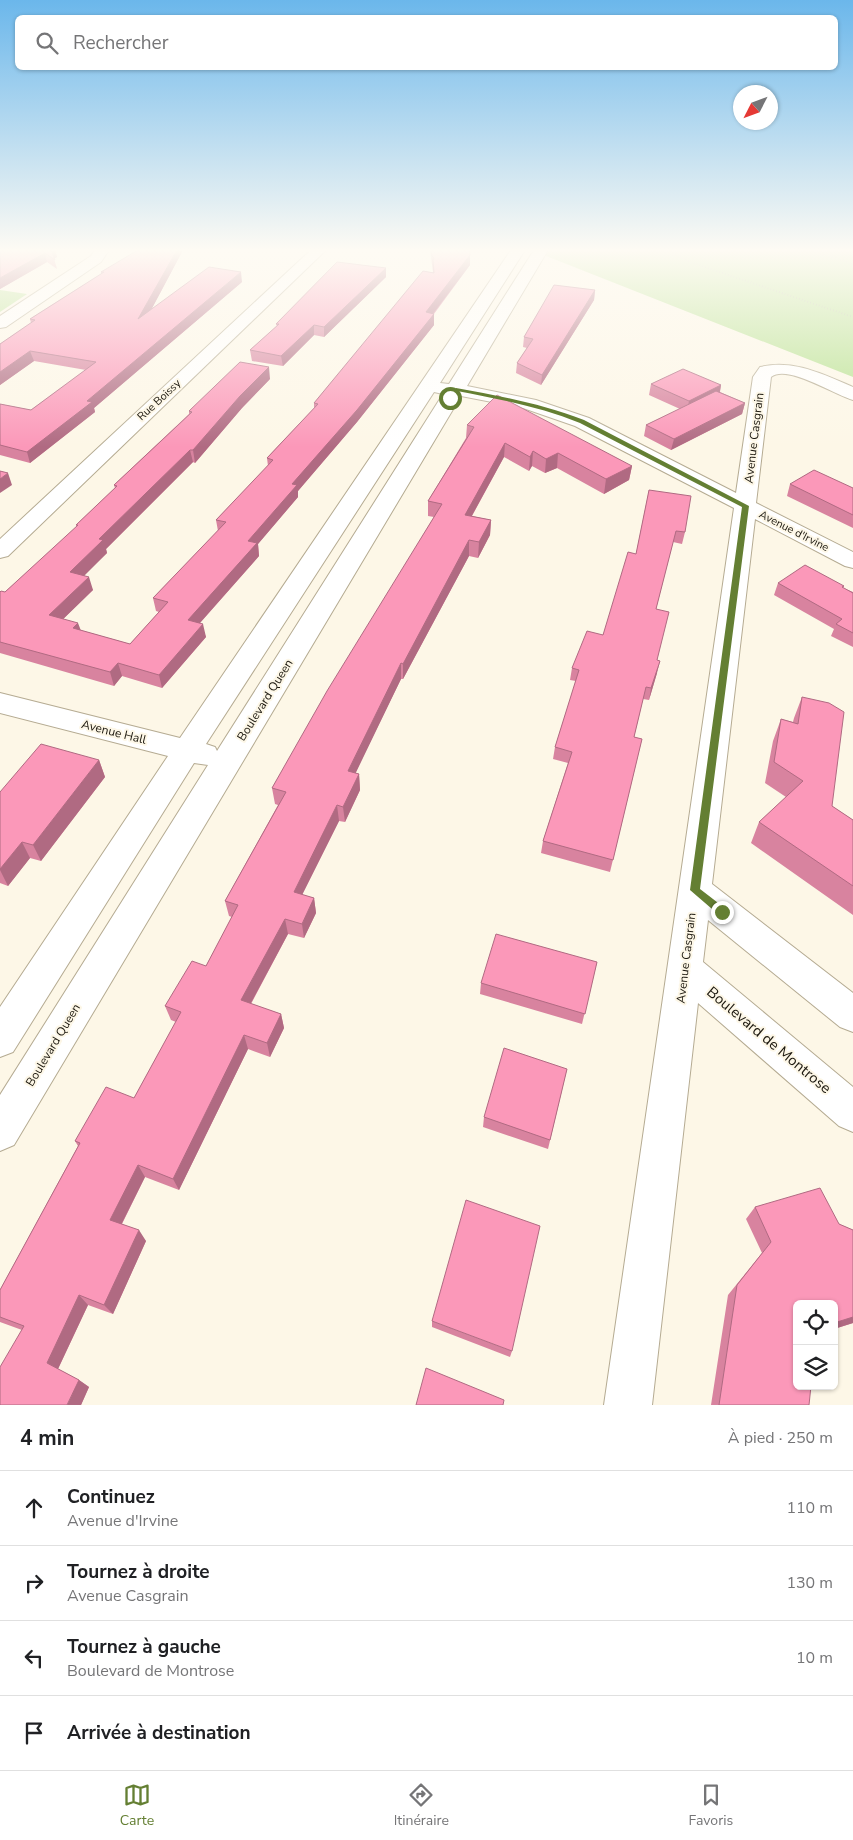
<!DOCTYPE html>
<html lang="fr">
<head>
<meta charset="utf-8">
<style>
  body { margin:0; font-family:"Nunito Sans",sans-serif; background:#f2f2f2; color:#202124 }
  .controls { position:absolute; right:15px; bottom:15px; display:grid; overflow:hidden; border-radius:8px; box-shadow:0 1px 4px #0004 }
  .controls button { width:45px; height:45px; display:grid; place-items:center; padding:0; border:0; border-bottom:1px solid #e0e0e0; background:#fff; color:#202124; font:25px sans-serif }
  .compass { position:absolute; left:733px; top:85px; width:45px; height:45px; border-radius:50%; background:#fff; box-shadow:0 1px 4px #0004; rotate:228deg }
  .stop { position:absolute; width:15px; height:15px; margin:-11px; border:4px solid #647f33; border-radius:50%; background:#fff }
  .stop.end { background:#647f33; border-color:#fff; box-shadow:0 1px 5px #0008 }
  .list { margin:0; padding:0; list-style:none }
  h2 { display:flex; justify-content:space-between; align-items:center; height:65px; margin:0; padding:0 20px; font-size:21px }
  h2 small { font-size:16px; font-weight:400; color:#757577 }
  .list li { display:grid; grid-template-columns:32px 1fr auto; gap:15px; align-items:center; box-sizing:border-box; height:75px; padding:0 20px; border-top:1px solid #e0e0e0 }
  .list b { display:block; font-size:19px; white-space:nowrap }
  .list p { margin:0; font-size:16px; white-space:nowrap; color:#757577 }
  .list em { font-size:16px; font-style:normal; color:#757577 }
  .icon { flex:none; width:28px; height:28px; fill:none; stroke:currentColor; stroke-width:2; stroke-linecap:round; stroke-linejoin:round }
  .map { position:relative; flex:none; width:853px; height:1405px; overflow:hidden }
  .search { position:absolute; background:#fff; box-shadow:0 1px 4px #0004; left:15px; right:15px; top:15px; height:55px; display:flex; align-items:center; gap:12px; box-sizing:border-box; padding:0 18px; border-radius:8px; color:#757577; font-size:19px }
  .sheet { height:365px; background:#fff }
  nav { display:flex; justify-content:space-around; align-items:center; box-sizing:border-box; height:70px; border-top:1px solid #e0e0e0; background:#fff; font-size:14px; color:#757577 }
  nav a { display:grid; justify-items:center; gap:2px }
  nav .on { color:#647f33 }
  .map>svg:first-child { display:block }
  .green { fill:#b7e190 }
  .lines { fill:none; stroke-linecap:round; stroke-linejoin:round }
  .minor-casing { stroke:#b5ab92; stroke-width:2 }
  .path { stroke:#b6b1a3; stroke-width:2; stroke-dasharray:0.5 2.5; stroke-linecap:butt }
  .minor { fill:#fff; fill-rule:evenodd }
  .wall { fill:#d8839f }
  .shaded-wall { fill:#b06a82 }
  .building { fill:#fb98b9; stroke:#b06a82 }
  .route { fill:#647f33 }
  .labels { text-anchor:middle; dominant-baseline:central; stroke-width:4; stroke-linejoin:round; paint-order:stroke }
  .far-street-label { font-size:11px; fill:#1b170e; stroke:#fdf7e7 }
  .street-label { font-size:12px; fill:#1b170e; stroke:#fdf7e7 }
  .near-street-label { font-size:15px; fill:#1b170e; stroke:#fdf7e7 }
</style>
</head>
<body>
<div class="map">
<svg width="853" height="1405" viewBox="0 0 853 1405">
  <rect width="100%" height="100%" fill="#fdf7e7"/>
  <path class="green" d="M531 250H853V377Z
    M0 290 27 294 0 312Z"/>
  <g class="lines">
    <g class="minor-casing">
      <path id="minor" d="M95 250H109L101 262 6 327 0 328V316L91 256Z
        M311 250H326L8 556 0 558V539Z
        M511 250H525L440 383 449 384 534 250H548L467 386 536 400 589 418 736 493 753 377 760 367C794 359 822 374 853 387V400C834 395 788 364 771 377L756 503 853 552V568L845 566 755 519 712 884 853 993V1032L840 1027 708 920 703 962 853 1087V1132L839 1126 698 1003 652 1405H604L734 508 575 426 523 408 461 396 14 1145 0 1151V1095L208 765 194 763 13 1052 0 1057V1007L168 756 0 713V693L180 738ZM434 392 443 394 217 751 215 747 206 744Z"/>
    </g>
    <path class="path" d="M667 250 690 262 853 317
      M812 250 853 264"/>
    <use href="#minor" class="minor"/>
  </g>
  <path class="wall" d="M0 250H55L57 257 54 258 57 269 47 262 0 289Z
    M183 250 151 310 242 282 94 408 95 412 30 463 0 455V404L31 410 86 370 34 361 0 385V344L31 323 30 319 101 274V272Z
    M430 250H469L470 265 434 314V325L357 422 298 491V497L258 544 259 556 200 623 206 637 162 688 122 676 114 686 0 653V592H5L77 527 76 525 115 488 114 485 189 414V411L270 379 242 408 195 463 193 462 106 549 107 553 84 575 93 590 63 619 80 630 130 644 159 612 156 611 153 598 218 531 216 520 268 466 267 458 314 408V403L433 272Z
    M386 268V277L324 337 314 335 283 366 252 361 250 350 277 326 276 324Z
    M595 290 594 300 541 385 516 373 517 363 527 348 523 347 524 337Z
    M651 384 721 385 720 392 745 403 742 414 671 450 644 436 646 425 680 409 649 395Z
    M467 425 632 466 629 480 604 494 557 468 545 473 532 466 529 471 504 457 472 516 491 520 490 535 478 558 469 556 403 679H401L355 773 359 774 360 790 345 822 339 821 302 895 314 898 316 913 304 938 288 934 251 1004 281 1014 284 1028 270 1057 248 1049 179 1190 145 1177 122 1224 146 1241 113 1314 88 1305 58 1369 79 1380 89 1387 81 1405 22 1330 0 1322V1290L78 1146 75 1141 134 1098 176 1022 171 1020 165 1006 206 966 232 917 229 916 225 901 278 805 275 804 272 788 434 517 428 516V501L466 438Z
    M790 484 853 488V528L787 496Z
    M649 490 685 532 682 544 673 542 656 609 657 673 649 700 643 699 634 737 642 739 610 872 541 853 543 841 568 763 553 759 555 747 576 681 570 680 572 668 603 635 636 554Z
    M778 583 844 586 843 588 853 592V647L831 636 834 629 774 595Z
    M802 697 832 806 853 820V915L751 843 759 822 786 797 765 783 773 741 781 719 793 722 794 718Z
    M99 760 105 777 41 861 30 858 8 886 0 883V792Z
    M597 962 582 1024 480 994 481 983Z
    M567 1069 548 1149 483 1127 484 1117Z
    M755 1207 839 1224 853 1230V1323L834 1329V1304H797L809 1405H711L728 1295 762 1253 746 1219Z
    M432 1321 512 1351 510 1357 432 1327Z"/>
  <path class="shaded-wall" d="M51 250H55L57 257 53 259Z
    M177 250H183L141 329 138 319Z
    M45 253 47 262 0 289V278Z
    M470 255V265L432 315 434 314V325L357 422 298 491V497L258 544 259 556 191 633 188 620 292 484Z
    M386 268V277L324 337V327Z
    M241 272 242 282 94 408 95 412 30 463 27 452 87 401Z
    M595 290 594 300 541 385 542 375Z
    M314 325V335L283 366 281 356Z
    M30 351 34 361 0 385V372Z
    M269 367 270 379 242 408 195 463 193 450 240 396Z
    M721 385 719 396 687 412 689 401Z
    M745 403 742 414 671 450 674 439Z
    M505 443 504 457 464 530 465 515Z
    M190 450 193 462 106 549 107 553 75 585 70 572 99 539Z
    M533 451 532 466 529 471 530 457Z
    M558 453 557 468 545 473 546 459Z
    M632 466 629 480 604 494 606 479Z
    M8 473 12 485 0 493V479Z
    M491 520 490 535 478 558 479 542Z
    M469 540V556L403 679V664Z
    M89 577 93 590 54 628 49 615Z
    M78 623 83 636 73 628Z
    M203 624 206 637 162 688 159 675Z
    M660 661 657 673 649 700 651 688Z
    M118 663 122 676 114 686 110 672Z
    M401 663V679L349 787 348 771Z
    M99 760 105 777 41 861 33 845Z
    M359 774 360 790 345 822 343 807Z
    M337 805 339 821 296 907 294 892Z
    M22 842 30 858 8 886 0 870V869Z
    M314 898 316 913 304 938 302 924Z
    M285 919 288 934 245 1014 241 1000Z
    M281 1014 284 1028 270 1057 267 1043Z
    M244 1035 248 1049 179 1190 173 1179Z
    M138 1165 145 1177 118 1231 110 1220Z
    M139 1230 146 1241 113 1314 104 1305Z
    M79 1295 88 1305 57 1371 47 1363Z
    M853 1317V1323L834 1329V1323Z
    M79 1380 89 1387 81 1405H67Z"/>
  <path class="building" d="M0 250H51L55 260 45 253 0 278Z
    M138 250H177L138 319 209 267 241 272 87 401 92 402 27 452 0 445V404L31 410 96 362 30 351 0 372V344L35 320 30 319 104 272H101Z
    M431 250H469L470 255 426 312 434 314 357 410 292 484 297 485 248 541 257 543 188 620 203 624 159 675 118 663 110 672 0 642V592L1 591 5 592 78 525H76L117 486 114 485 192 412 189 411 240 362 269 367 240 396 193 450H190L99 539 103 540 70 572 89 577 49 615 78 623 73 628 130 644 168 602 153 598 226 522 216 520 273 460 267 458 318 404 314 403 423 271 434 273 433 260 434 258 432 256Z
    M337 262 386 268 324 327 314 325 281 356 250 350 279 324H276Z
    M554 285 595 290 542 375 517 363 533 339 524 337Z
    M683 369 721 385 689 401 651 384Z
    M716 391 745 403 674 439 646 425Z
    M497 395 632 466 606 479 558 453 546 459 533 451 530 457 505 443 465 515 491 520 479 542 469 540 403 664 401 663 348 771 359 774 343 807 337 805 294 892 314 898 302 924 285 919 241 1000 281 1014 267 1043 244 1035 173 1179 138 1165 110 1220 139 1230 104 1305 79 1295 47 1363 79 1380 67 1405H0V1367L24 1326 0 1317V1290L80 1143 75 1141 106 1087 134 1098 181 1012 165 1006 192 961 206 966 238 905 225 901 286 792 272 788 327 691 442 504 428 501 474 427 467 425Z
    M814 470 853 488V515L790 484Z
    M0 471 8 473 0 479Z
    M649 490 691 496 685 532 676 531 656 609 669 612 657 660 660 661 651 688 646 687 634 737 642 739 613 860 543 841 572 752 555 747 579 670 572 668 587 631 603 635 628 552 636 554Z
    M805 565 844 586 842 587 853 593V633L836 624 842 619 778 583Z
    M802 697 829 703 844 712 832 806 853 820V886L759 822 803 781 774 762 781 719 798 724Z
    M41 744 99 760 33 845 22 842 0 869V792Z
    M496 934 597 962 585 1014 481 983Z
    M504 1048 567 1069 550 1140 484 1117Z
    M820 1188 839 1224 853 1230V1317L834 1323V1304H797V1386H811L809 1405H719L737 1285 771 1242 755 1207Z
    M466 1200 540 1226 512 1351 432 1321Z
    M426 1368 504 1400 503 1405H416Z"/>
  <linearGradient id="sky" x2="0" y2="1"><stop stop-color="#6bb7eb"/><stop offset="0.56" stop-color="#fefbf4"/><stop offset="1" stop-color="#fefbf4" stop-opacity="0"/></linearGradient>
  <rect width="853" height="447" fill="url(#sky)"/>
  <path class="route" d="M456 388C500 396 542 404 584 420L749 506 700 889 726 909V915H719L690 890 742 507 580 423C540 407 499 399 457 391L452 399H448Z"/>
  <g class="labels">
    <g class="far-street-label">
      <text transform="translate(159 400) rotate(-43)">Rue Boissy</text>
      <text transform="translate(794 531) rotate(27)">Avenue d'Irvine</text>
    </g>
    <g class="street-label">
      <text transform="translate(754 438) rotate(-83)">Avenue Casgrain</text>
      <text transform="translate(265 700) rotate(-58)">Boulevard Queen</text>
      <text transform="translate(114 732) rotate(14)">Avenue Hall</text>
      <text transform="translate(686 958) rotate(-83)">Avenue Casgrain</text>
      <text transform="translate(53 1045) rotate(-59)">Boulevard Queen</text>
    </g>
    <g class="near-street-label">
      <text transform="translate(769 1040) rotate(40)">Boulevard de Montrose</text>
    </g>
  </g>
</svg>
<div class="controls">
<button><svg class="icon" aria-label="locate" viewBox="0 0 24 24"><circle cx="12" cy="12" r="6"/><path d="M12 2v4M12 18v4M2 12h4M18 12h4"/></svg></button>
<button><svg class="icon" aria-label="layers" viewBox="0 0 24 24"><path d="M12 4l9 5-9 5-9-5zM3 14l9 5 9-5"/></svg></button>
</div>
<svg class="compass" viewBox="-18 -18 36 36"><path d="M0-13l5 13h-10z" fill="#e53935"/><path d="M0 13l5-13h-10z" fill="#757577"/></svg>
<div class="stop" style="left:450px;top:398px"></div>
<div class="stop end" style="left:722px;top:912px"></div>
<div class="search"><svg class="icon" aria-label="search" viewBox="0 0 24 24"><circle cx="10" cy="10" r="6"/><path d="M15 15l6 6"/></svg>Rechercher</div>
</div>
<section class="sheet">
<h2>4 min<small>À pied · 250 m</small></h2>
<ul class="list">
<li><svg class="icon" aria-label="ahead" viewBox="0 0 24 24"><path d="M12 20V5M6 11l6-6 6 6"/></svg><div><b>Continuez</b><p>Avenue d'Irvine</p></div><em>110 m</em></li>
<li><svg class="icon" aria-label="right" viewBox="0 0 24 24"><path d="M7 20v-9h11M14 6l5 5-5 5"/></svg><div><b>Tournez à droite</b><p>Avenue Casgrain</p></div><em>130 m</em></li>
<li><svg class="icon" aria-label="left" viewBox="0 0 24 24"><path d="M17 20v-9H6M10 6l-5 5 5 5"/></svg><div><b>Tournez à gauche</b><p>Boulevard de Montrose</p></div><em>10 m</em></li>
<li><svg class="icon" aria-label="arrive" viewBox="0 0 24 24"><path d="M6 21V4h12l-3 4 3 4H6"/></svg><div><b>Arrivée à destination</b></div></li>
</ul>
</section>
<nav>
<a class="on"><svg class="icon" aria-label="map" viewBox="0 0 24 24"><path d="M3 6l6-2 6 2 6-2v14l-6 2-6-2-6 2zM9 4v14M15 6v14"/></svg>Carte</a>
<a><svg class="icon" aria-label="directions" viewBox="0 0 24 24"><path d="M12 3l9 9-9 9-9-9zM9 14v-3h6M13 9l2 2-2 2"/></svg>Itinéraire</a>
<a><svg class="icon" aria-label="saved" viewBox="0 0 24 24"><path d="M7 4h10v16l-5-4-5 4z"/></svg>Favoris</a>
</nav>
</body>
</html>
